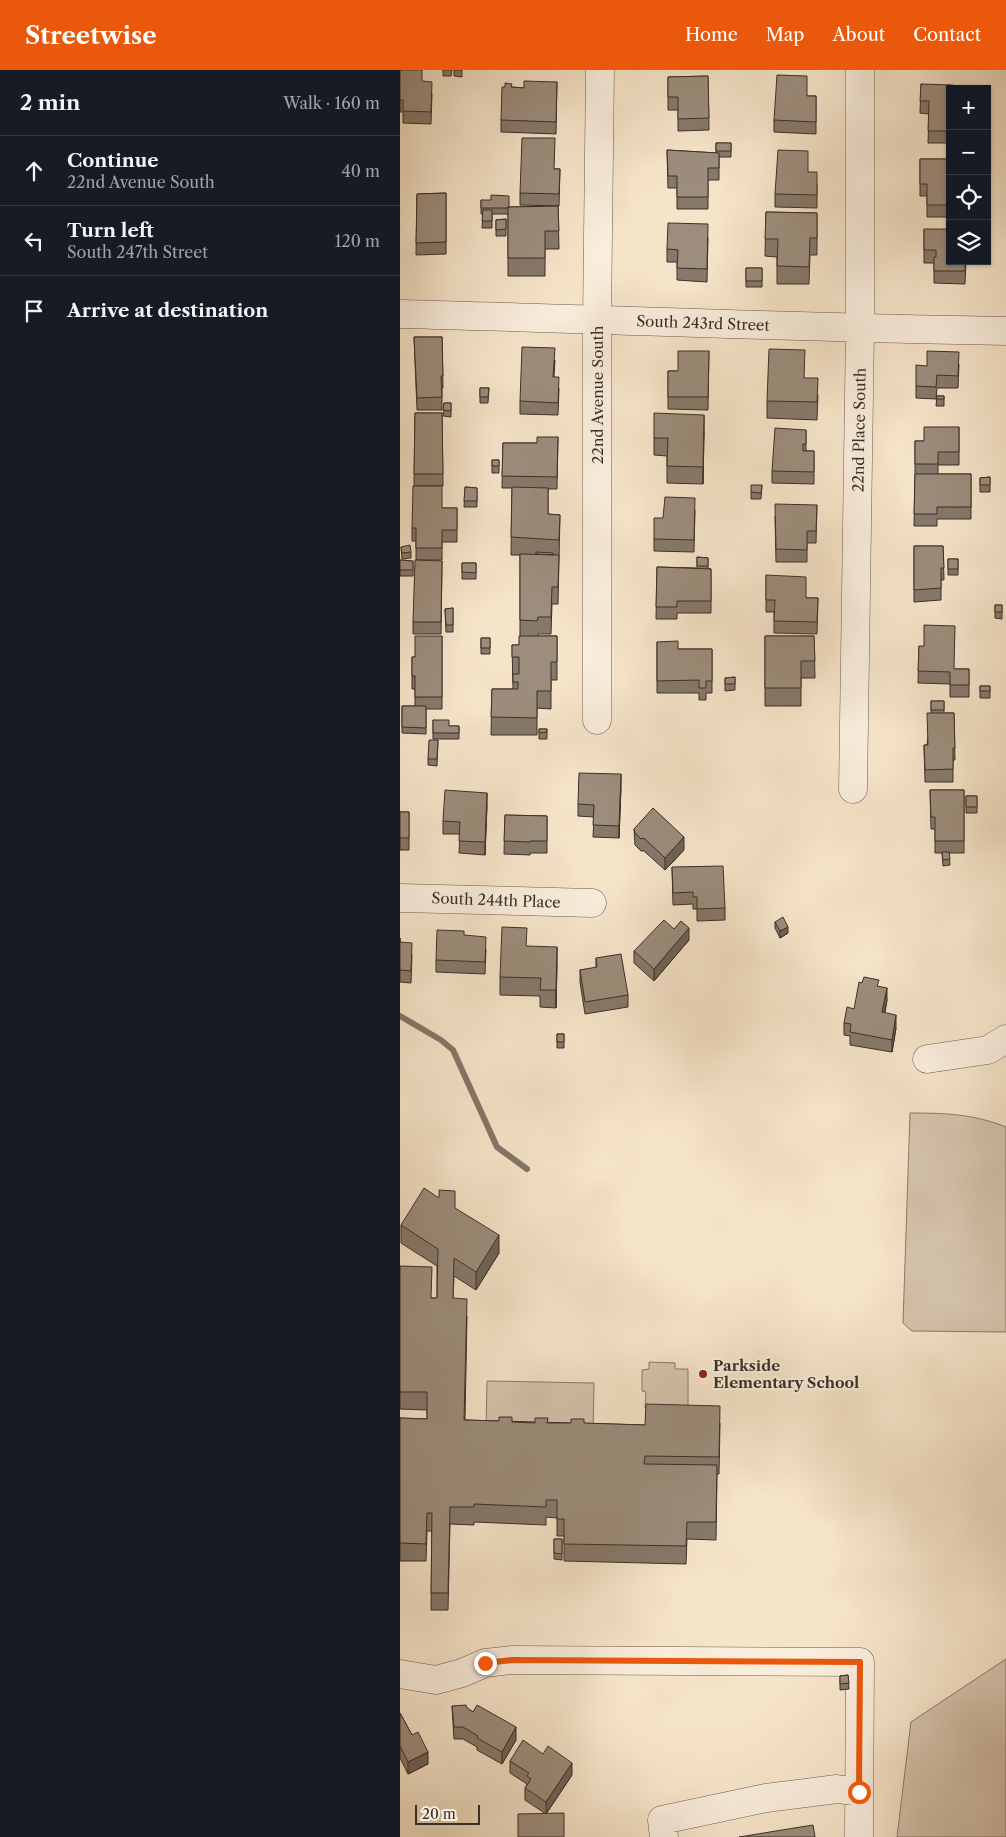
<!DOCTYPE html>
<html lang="en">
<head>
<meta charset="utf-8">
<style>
  body { margin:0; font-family:"Libre Caslon Text",serif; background:#20242c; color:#f1f3f6 }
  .controls { position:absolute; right:15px; top:15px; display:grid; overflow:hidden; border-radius:0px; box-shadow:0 1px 4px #0004 }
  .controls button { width:45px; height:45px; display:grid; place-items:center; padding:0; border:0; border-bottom:1px solid #363941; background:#171b24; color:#f1f3f6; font:25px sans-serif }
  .scale { position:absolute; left:15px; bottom:12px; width:65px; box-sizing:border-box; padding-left:5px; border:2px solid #3b2f28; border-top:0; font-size:14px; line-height:18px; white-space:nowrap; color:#3b2f28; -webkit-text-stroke:4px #f9eddc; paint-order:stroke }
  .stop { position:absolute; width:15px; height:15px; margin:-11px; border:4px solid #ea580c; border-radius:50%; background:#fff }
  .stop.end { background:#ea580c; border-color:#fff; box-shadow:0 1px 5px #0008 }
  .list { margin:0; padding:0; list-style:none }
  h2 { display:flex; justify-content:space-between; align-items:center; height:65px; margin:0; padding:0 20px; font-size:21px }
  h2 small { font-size:16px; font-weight:400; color:#9ea1a6 }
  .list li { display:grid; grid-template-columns:32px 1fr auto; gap:15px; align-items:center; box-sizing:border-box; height:70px; padding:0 20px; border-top:1px solid #363941 }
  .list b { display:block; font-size:19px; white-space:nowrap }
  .list p { margin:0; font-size:16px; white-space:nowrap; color:#9ea1a6 }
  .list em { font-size:16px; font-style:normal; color:#9ea1a6 }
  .icon { flex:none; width:28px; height:28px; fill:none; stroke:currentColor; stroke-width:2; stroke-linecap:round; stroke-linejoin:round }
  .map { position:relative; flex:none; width:606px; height:1767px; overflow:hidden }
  header { display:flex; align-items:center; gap:30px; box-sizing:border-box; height:70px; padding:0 25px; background:#ea580c; color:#fff }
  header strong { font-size:24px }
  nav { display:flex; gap:28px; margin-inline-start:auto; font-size:18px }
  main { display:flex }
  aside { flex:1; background:#171b24 }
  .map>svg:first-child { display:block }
  .green { fill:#d6c5ae; stroke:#887a6b }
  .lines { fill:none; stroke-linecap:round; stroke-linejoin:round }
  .stream { stroke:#857668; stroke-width:6 }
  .minor-casing { stroke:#6a5c50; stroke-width:29 }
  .minor { stroke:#f9eddc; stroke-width:28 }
  .wall { fill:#86796b; stroke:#3b2f28 }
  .shaded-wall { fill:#6d6357; stroke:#3b2f28 }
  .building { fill:#9c8d7c; stroke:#3b2f28 }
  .route { stroke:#ea580c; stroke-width:6 }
  .poi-dot { fill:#8f2418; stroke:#f9eddc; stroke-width:2 }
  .labels { text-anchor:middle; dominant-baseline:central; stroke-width:4; stroke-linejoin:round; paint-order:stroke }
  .street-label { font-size:15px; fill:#3b2f28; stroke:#f9eddc }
  .poi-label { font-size:15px; font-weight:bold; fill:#3b2f28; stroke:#f9eddc; text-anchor:start }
</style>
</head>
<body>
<header>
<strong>Streetwise</strong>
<nav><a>Home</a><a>Map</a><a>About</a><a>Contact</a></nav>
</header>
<main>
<aside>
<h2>2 min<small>Walk · 160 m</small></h2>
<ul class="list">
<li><svg class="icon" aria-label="ahead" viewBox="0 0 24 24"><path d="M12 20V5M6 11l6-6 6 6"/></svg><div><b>Continue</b><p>22nd Avenue South</p></div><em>40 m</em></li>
<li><svg class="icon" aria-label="left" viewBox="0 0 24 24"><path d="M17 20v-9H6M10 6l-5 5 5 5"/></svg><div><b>Turn left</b><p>South 247th Street</p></div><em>120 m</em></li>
<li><svg class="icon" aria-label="arrive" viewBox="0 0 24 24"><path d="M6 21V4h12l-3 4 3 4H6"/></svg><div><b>Arrive at destination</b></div></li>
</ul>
</aside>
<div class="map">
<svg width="606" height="1767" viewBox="0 0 606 1767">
  <rect width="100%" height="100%" fill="#f6e4c9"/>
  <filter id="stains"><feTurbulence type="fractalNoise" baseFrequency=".004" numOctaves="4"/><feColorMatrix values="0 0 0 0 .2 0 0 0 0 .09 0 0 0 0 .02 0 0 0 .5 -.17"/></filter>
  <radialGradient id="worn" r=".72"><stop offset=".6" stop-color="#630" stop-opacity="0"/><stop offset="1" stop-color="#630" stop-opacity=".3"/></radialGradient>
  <path class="green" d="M510 1043C544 1043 574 1044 606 1057V1262L512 1261 503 1253Z
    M249 1292 275 1293V1299H288V1338H245L246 1322 242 1321V1300L249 1299Z
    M87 1311 194 1313 193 1360 86 1359Z
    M606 1589V1767H497L511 1652Z"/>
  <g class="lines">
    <path class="stream" d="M0 946 41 970 53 980 97 1077 127 1099"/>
    <g class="minor-casing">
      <path id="minor" d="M0 244C202 249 404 258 606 261
        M197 650V249L200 0
        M453 719 460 259V0
        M0 828 192 833
        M527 989 588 980 606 969
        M0 1604 36 1610 62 1603 85 1593 112 1590 460 1592 459 1767
        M264 1767 262 1750 366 1728 437 1719 459 1722"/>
    </g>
    <use href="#minor" class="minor"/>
  </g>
  <path class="wall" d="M0 0 22 11 32 24 31 54 3 53V42H0Z
    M43 0H52L51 6H43Z
    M54 0H62V7L54 6Z
    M308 6 309 60 278 61V40H268V7Z
    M157 12 156 64 101 62V50L112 17 124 18Z
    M521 14 550 19V73H528L529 44 520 43Z
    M407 26H416V64L374 62V50Z
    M316 73H331V87H319V110H308V139H277V118H268L267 80 316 83Z
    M520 89H550V147H527V126H520Z
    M154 99H160L159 136 120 135V123Z
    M408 102 417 114V138L375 137V124Z
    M46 123V184L16 185 17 124Z
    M81 130 109 137 158 136 159 179H145V206H108V144H92V158H82L83 144H81Z
    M366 142 417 143V185H410L409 214H377V187L365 186Z
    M106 149V166H96V150Z
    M524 159 550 191H566L565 214 534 213V193H524Z
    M308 167 307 212 277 210V192H267V179Z
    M346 198H362V217H346Z
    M14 267H42L43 318H42V340H17Z
    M309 281 308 340 268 339V301H278Z
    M155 290 154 307 159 319 158 345 120 344V331Z
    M559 294 558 318H537L536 329 516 328V316Z
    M405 308 418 325 417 350 367 348V331Z
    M80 318H89L88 333H80Z
    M537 326H544V336H536Z
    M44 333H51V347L43 346Z
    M15 343H42L43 416H14Z
    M559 357V395H538V404H571V449H537V456H514L515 407V371H524Z
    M406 360V381H414V414L372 413V401Z
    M304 362 303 414 267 413V386L254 385V368Z
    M158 367 157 419H148V444L160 445 158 534H152L151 564H138V566H157V610H151V639L137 638V665H91L92 619H113L112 575H119L120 566V485H111L112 418H102L103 373H137Z
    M92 390H99V403H92Z
    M590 407V422H580V408Z
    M362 415 361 429H351V422Z
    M65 417 77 418V437H64Z
    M417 435 416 473H407V492H376L375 446Z
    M42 438H57V472H42V490H16V471H12V458Z
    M295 440 294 482 254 481V469L263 448Z
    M514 476H543L544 510H541V530L514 532Z
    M1 477 11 482V488L2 489Z
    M297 487 308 488V498L311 499V543H277V549H256L257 497 297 498Z
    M548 489H558V505H548Z
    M0 490 13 491V506H0Z
    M42 491 41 564H13V552Z
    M62 493H76V509H62Z
    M366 505 406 528H418L417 564 374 563V542H366Z
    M595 535H602V549L595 548Z
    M53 538V562H46L45 539Z
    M42 566V639H26V664L2 663V636H15V619H12V587H15Z
    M365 566H414L415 608H401V636H365Z
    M81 568H90V584H81Z
    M257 572 278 579H312V623H306V630H299V623H257Z
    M519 576 554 599H569V627H550V614L518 613Z
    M335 607V620L325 621V608Z
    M580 616H590V628H580Z
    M531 631H544V643H554L555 690H553V712H525L524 675H527L531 643Z
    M33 650 49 656H59V669H33Z
    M139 659H147V669H139Z
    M38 670 37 696 28 695V689Z
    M221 717 219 768 193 767 194 747 178 746V734Z
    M530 720H564V783H549L550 795 543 796 542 783H535V759H531Z
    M566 726H577V743H566Z
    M87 735 85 785 59 783 60 764H43V751Z
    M0 742H9V780H0Z
    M105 745 147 746V783H130V785L104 784Z
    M234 759 284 780 265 800 244 781H241L235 775Z
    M272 797 325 838V850L297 851V839H293V834L273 835Z
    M375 852 388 863 380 868 375 858Z
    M274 859 289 870 254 911 234 893V881Z
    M64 865 86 879 85 904 36 902V890Z
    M0 868V872L12 885 11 913 0 912Z
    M127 876 157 894 156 938 140 937V926L100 925V907Z
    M196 888 228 925V937L185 944 180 912V900L196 898Z
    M479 916 487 930 485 943 496 958 492 982 450 975V966L444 965V953L454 939Z
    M157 964H164V978H157Z
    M55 1138 99 1183 76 1220 54 1206 53 1228 67 1246 65 1350 245 1355 320 1353 319 1404H317L316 1470 287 1469 286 1494 164 1491V1466H157V1448L146 1447V1455L74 1452V1455L50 1454 48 1540H31L32 1461H27L26 1491H0V1348L27 1349V1340L0 1339V1196L31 1228H37V1196L1 1173V1155Z
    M154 1469H162V1490L154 1489Z
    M448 1605 449 1619 440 1620V1606Z
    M52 1636 67 1638 116 1670 102 1694 77 1680V1677L63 1669H54Z
    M0 1643 12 1665 28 1694 8 1704 0 1688Z
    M110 1691 172 1705 146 1744 125 1730V1718L127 1714 110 1703Z"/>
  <path class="shaded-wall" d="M304 345V362L303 414V397Z
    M221 704V717L219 768V756Z
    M87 723V735L85 785V772Z
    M284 767V780L265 800V788Z
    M388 857V863L380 868V861Z
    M289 858V870L254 911V899Z
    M157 877V894L156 938V920Z
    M487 918V930L482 955V942Z
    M496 945V958L492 982V970Z
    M99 1165V1183L76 1220V1202Z
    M116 1657V1670L102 1694V1682Z
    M28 1682V1694L8 1704V1692Z
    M172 1693V1705L146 1744V1732Z"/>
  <path class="building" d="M0 0H22V11L32 12 31 42 3 41V30H0Z
    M377 5 407 6V26H416V52L374 50Z
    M308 6 309 48 278 49V27H268V7Z
    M124 11 157 12 156 52 101 50 102 17H105V13L112 14 111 17 124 18Z
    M521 14 553 15V19H550V61H528L529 31H520Z
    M122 68H155L154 99H160L159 124 120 123Z
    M316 73H331V81H316Z
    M267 80 319 83V98H308V127H277V106H268Z
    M378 80 408 81V102H417V125L375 124Z
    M520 89H550V135H527V114H520Z
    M46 123V172L16 173 17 124Z
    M91 125 109 126V137H108V138H81V130H91Z
    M158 136 159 161H145V188H108V137Z
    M83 140H92V151H82Z
    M366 142 417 143V168H410L409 197 377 196 378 169H365Z
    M106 149V159L96 160V150Z
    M268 153 308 154 307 199 277 198 278 180 267 179Z
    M524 159H550V191H565V201H534V187H536V180H524Z
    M346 198H362V211H346Z
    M14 267H42L43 306H41L42 327 17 328Z
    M122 277 155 278 153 307H159L158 333 120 331Z
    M369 279 405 280 404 308H418L417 332 367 331Z
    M278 281H309L308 327H268V301H278Z
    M527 281 559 282 558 306 537 305 536 317 516 316V295L527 296Z
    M80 318H89L88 327H80Z
    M537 326H544V329H536Z
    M44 333H51V341L43 340Z
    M15 343H42L43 404H14Z
    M254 343 304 345 303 397 267 396 268 368H254Z
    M524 357H559V382H538V394H515V371H524Z
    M375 358 406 360V374H403V381H414V402L372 401Z
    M137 367H158L157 407 102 406 103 373H137Z
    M92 390H99V396H92Z
    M515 404H571V437H537V444H514Z
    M590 407V415H580V408Z
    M351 415H362L361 423 351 422Z
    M13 416H42V438H57V460H42V478H16V458H12Z
    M65 417 77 418V431H64Z
    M112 417 148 418V444L160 445 159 470 111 467Z
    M265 427 295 428 294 470 254 469V448H263Z
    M375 434 417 435 416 461H407V480L376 479Z
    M10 475 11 482 2 483 1 477Z
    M514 476H543L544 498H541V518L514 520Z
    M136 482 153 483V485L136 484Z
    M120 484 159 485 158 517H152L151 547H138L137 551 120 550Z
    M297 487 308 488V496H297Z
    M548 489H558V499H548Z
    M0 490 13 491V500H0Z
    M15 490 42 491 41 552H13Z
    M62 493H76V503L62 502Z
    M257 497 311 499V531H277V537H256Z
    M366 505 406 507V528H418L417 552 374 551 375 530H366Z
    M595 535H602V542H595Z
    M53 538V555H46L45 539Z
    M524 555 555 556 554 599H569V615H550V602L518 601 519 576H524Z
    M15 566H42V627H15V606H12V587H15Z
    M119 566H157V592H151V621H137V648L91 647 92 619H118V612H113V604H119V587H112V575H119Z
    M365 566H414L415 591H401V618H365Z
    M81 568H90V578H81Z
    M278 571V579H312V611H306V618H299V610L257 611V572Z
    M335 607V614H325V608Z
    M580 616H590V621H580Z
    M531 631H544V640H531Z
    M2 636H26V658L2 657Z
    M527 643H554L555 678H553V699L525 700 524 675H528Z
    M33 650H49V656H59V663H33Z
    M139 659H147V662L139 663Z
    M29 670H38L37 689H28Z
    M179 703 221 704 219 756 193 755 194 735 178 734Z
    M45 720 87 723 85 772 59 771 60 752 43 751Z
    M530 720H564V771H535V747H531Z
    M566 726H577V737H566Z
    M253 738 284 767 265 788 244 768 241 769 235 763 234 759Z
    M0 742H9V768H0Z
    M105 745 147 746V771H130V772L104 771Z
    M542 782H549L550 789 543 790Z
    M323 796 325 838 297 839V827H293V822L273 823 272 797Z
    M383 847 388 857 380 861 375 852Z
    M264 850 274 859 281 851 289 858 254 899 234 881Z
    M102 857 127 858 126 876 157 877 156 920H140L141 908 100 907Z
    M37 860 64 861V865L86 867 85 892 36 890Z
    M0 868V872L12 873 11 901 0 900Z
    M221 884 228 925 185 932 180 900 197 897 196 888Z
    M464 907 479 910 477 916 487 918 482 942 496 945 492 970 450 962 451 954 444 953 447 937 454 939 459 912 462 913Z
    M157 964H164V972H157Z
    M24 1118 39 1128V1120L55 1121V1138L99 1165 76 1202 54 1188 53 1228 67 1229 64 1350 99 1351V1347H112V1352L135 1353V1348H148L147 1353H171V1349H184V1353L245 1355 246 1334 320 1336 319 1387 245 1386 244 1394 317 1395 316 1452H287L286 1476 164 1474V1449H157V1430H146V1437L74 1434V1437H50L48 1523H31L32 1443H27L26 1474 0 1473V1348L27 1349V1322H0V1196L32 1197 31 1228H37L38 1179 1 1155Z
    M154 1469H162V1484L154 1483Z
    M448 1605 449 1613 440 1614V1606Z
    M66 1635 67 1638 73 1642 77 1635 116 1657 102 1682 77 1668 78 1666 63 1657H54L52 1636Z
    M0 1643 12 1665 18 1662 28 1682 8 1692 0 1676Z
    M123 1670 143 1684 148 1676 172 1693 146 1732 125 1718 131 1709 127 1706 129 1703 110 1691Z
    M164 1743V1767H118V1744Z
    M413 1755 415 1767H339Z"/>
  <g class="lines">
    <path class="route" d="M85 1593 112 1590 460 1592 459 1722"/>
  </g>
  <circle class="poi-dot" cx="303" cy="1304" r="5"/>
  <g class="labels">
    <g class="street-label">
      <text transform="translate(303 253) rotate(2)">South 243rd Street</text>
      <text transform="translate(197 325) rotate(-90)">22nd Avenue South</text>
      <text transform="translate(459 360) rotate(-89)">22nd Place South</text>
      <text transform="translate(96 830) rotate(2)">South 244th Place</text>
    </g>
    <g class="poi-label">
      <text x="313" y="1295">Parkside<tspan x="313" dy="17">Elementary School</tspan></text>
    </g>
  </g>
  <rect width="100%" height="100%" filter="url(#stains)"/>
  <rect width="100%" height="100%" fill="url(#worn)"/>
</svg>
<div class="controls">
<button>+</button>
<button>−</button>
<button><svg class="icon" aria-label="locate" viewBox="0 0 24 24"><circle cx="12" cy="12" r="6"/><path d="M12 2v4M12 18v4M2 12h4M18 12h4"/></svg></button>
<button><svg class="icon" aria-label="layers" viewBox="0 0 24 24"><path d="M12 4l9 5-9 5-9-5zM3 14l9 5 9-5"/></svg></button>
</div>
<div class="scale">20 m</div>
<div class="stop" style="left:459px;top:1722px"></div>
<div class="stop end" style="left:85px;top:1593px"></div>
</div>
</main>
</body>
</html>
